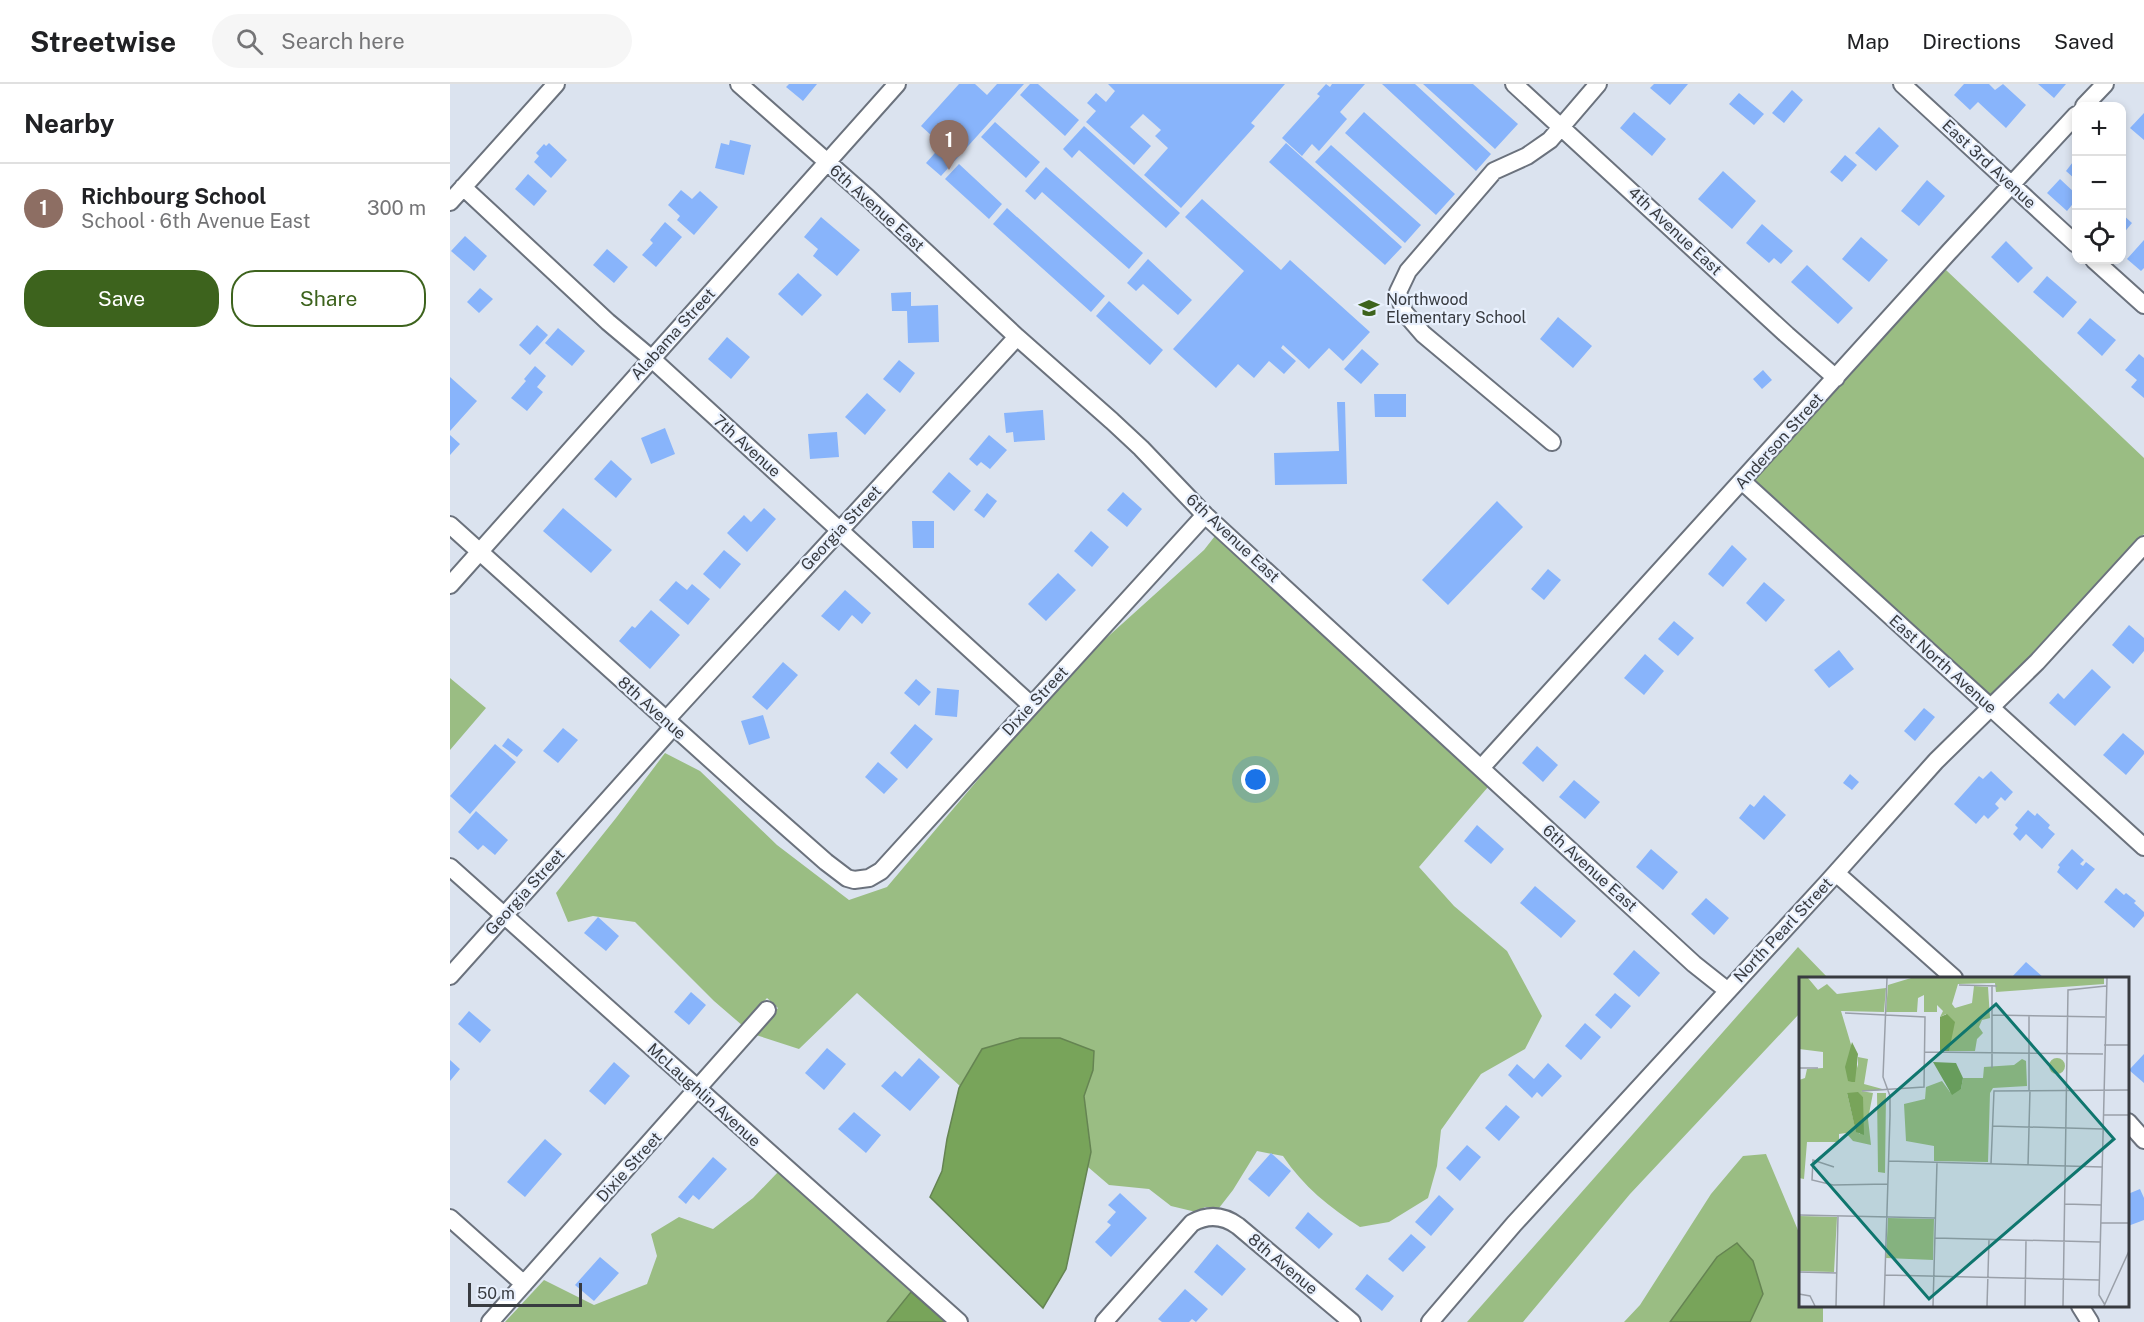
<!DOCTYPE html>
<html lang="en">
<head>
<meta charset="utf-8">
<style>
  body { margin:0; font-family:"Public Sans",sans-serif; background:#f6f6f6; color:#202124 }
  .controls { position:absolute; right:18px; top:18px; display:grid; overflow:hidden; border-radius:12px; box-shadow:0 3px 9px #0003 }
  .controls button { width:54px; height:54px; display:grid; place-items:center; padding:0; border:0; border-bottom:2px solid #e0e0e0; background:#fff; color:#202124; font:30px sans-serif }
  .scale { position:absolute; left:18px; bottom:15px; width:114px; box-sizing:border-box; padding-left:6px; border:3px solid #383b40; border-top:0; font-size:16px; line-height:21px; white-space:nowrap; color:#383b40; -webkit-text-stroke:4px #e8f0fd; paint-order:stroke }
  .you { position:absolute; left:806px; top:696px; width:21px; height:21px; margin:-15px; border:4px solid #fff; border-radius:50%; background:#1a73e8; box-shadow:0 0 0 9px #1a73e833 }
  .badge { display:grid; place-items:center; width:39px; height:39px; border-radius:50%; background:#3d631d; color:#fff; font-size:20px; font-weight:700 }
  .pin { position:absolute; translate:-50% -50px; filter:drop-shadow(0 2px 3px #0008) }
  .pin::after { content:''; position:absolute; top:32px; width:21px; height:18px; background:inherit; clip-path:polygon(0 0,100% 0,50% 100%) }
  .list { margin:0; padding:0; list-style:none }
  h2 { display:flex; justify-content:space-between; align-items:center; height:78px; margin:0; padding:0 24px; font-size:26px }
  h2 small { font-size:20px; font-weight:400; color:#757577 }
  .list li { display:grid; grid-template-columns:39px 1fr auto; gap:18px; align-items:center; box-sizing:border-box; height:90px; padding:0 24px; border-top:2px solid #e0e0e0 }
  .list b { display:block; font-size:22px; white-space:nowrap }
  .list p { margin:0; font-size:20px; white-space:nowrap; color:#757577 }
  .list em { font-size:20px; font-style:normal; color:#757577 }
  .actions { display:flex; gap:12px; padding:18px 24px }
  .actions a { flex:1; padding:14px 0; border:2px solid #3d631d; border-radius:24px; text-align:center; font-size:21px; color:#3d631d }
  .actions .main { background:#3d631d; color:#fff }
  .icon { flex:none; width:33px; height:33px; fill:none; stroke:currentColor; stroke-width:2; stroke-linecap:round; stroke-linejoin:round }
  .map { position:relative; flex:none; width:1694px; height:1238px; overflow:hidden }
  header { display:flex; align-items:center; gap:36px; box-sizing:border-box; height:84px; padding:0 30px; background:#fff; border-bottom:2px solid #e0e0e0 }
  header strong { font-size:28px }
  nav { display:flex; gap:33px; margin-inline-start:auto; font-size:21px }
  .search { width:420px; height:54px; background:#f6f6f6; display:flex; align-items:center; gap:15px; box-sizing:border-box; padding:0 21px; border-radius:33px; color:#757577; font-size:22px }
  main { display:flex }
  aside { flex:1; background:#fff }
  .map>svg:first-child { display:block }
  .green { fill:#9abd83 }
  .water { fill:#78a45a; stroke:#658452; stroke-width:1.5 }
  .building { fill:#88b4fb }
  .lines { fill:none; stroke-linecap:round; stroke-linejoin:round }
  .minor-casing { stroke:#6b727d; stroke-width:20 }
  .minor { stroke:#fff; stroke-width:16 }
  .labels { text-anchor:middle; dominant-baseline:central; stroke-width:4.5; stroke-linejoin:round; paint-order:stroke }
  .street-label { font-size:16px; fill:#383b40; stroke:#e8f0fd }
  .poi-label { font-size:16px; fill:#383b40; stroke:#e8f0fd; text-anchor:start }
  .inset-road { fill:none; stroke:#9aa0a9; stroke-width:1.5 }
  .view { fill:#0f766e; fill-opacity:0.15; stroke:#0f766e; stroke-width:3 }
  .inset-edge { fill:none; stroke:#383b40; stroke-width:3 }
</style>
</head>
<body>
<header>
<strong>Streetwise</strong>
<div class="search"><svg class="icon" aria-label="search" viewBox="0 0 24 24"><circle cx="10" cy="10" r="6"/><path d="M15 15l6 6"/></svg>Search here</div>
<nav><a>Map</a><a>Directions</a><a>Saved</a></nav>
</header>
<main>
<aside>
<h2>Nearby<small></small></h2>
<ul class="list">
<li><span class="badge" style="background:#8d6e63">1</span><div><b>Richbourg School</b><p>School · 6th Avenue East</p></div><em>300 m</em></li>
</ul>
<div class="actions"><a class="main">Save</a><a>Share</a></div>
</aside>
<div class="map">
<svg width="1694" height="1238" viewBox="0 0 1694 1238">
  <rect width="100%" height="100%" fill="#dbe3ef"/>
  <path class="green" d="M1496 186 1694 374V450L1542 612 1304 396 1471 211Z
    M765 452 1038 703 969 783 1004 822 1057 867 1092 932 1075 965 1031 990 991 1046 987 1082 978 1114 939 1138 910 1143C880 1124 853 1102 833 1072L807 1067 783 1106 769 1124 755 1123 746 1128 721 1122 699 1105 659 1101 638 1083 641 1068 634 1012 642 986 532 965 510 1002 407 909 349 965 306 951 328 924 317 914 293 942 264 917 185 838 143 832 118 838 106 809 166 734 215 669 250 687 327 761 399 816 437 803 592 620 642 567 754 466Z
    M0 594 36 624 0 666Z
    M1348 863 1378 894H1350V929L1180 1110 1073 1238H1017Z
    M1316 1070 1350 1151V1222H1373V1238H1300L1313 1210 1267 1173 1220 1238H1174L1190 1221 1261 1110 1293 1072Z
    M328 1088 461 1208 437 1238H55L94 1196 144 1221 197 1200 207 1172 201 1150 229 1133 263 1145 303 1114Z"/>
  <path class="water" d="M570 954H610L644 967 643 986 634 1012 641 1068 616 1185 593 1224 480 1113 492 1087 497 1055 509 1004 532 965Z
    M1287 1159 1303 1177 1313 1210 1300 1238H1220L1267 1173Z
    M461 1208 496 1238H437Z"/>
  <path class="building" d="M339 0H367L353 17 336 3Z
    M509 0H525L537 11 547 0H574L491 92 476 79 492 61 471 42Z
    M580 0H588L629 36 615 52 570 11Z
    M658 0H835L801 39 805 42 731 124 694 91 718 64 705 52 711 46 693 30 680 43 701 62 684 81 636 38 646 27 637 19 646 9 656 18 665 7Z
    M876 0 880 3 882 0H915L890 28 897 35 869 67 862 60 852 72 832 54 870 12 867 10Z
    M932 0H965L1041 70 1026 87Z
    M973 0H1023L1068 40 1045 65Z
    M1204 0H1238L1220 21 1200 4Z
    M1514 0H1539L1545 6 1553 0 1576 21 1556 44 1528 18 1520 26 1504 11Z
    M1588 0H1616L1604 14Z
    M1342 6 1353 16 1334 39 1322 29Z
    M1289 9 1314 30 1304 41 1279 20Z
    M914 28 1005 110 986 131 895 49Z
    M1184 28 1216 55 1202 72 1170 44Z
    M1694 29V56L1680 44Z
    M545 38 590 78 576 94 531 53Z
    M634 42 730 129 716 144 629 66 622 74 613 65Z
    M1429 43 1449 62 1426 87 1405 69Z
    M280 56 301 61 294 91 265 84 271 59 279 61Z
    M99 59 117 76 101 94 84 78 89 72 86 69 94 60 96 62Z
    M836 59 952 163 935 181 819 78Z
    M881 61 971 141 955 159 865 78Z
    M1395 71 1407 81 1392 98 1380 88Z
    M1626 74V96L1616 87Z
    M509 80 552 120 539 135 495 95Z
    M596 83 693 169 679 185 592 108 585 116 575 107Z
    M1273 87 1306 117 1282 145 1248 115Z
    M78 90 97 107 84 122 65 105Z
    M1610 95 1626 110V116L1617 127 1597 109Z
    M1477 96 1495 112 1469 142 1451 127Z
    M231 106 242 115 250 107 268 123 244 151 227 136 230 132 218 121Z
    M752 115 831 186 840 176 920 248 893 277 879 264 859 285 833 261 831 264 846 277 834 290 819 277 804 294 788 280 766 304 723 265 794 187 735 133Z
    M557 124 655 212 641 228 543 140Z
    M1672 130 1682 139 1672 151Z
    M371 133 410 166 387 192 363 172 368 165 354 153Z
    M215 138 232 153 206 183 192 171 203 159 200 156Z
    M1312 140 1343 167 1331 180 1324 174 1319 179 1296 159Z
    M15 152 37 172 24 187 1 167Z
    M1411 153 1438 176 1419 198 1392 175Z
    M1694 156V184L1691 187 1677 175Z
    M1556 157 1583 184 1568 199 1541 173Z
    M157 165 178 183 164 199 143 181Z
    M698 175 742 216 728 231 693 200 686 207 677 199Z
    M1357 181 1403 224 1388 240 1341 198Z
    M348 189 372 211 352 232 328 210Z
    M1597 192 1627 218 1613 234 1583 208Z
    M30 204 43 215 29 229 17 218Z
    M461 208V222L488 221 489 258 458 259 457 227H442L441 209Z
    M659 217 713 266 700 281 646 232Z
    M1108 233 1142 262 1123 284 1090 255Z
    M1640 234 1666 256 1652 272 1627 249Z
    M87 241 98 251 80 271 69 261Z
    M108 244 135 267 122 282 95 259Z
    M277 253 300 273 281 295 258 275Z
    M912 265 929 280 911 300 894 285Z
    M1689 270 1694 274V314L1681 303 1687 296 1675 286Z
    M449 276 465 289 450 309 433 295Z
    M85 282 96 292 87 303 93 308 77 327 61 314 76 297 74 295Z
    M1313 286 1322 296 1312 305 1303 295Z
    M0 293 27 317 0 347Z
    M417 309 436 326 415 351 395 333Z
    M924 310H956V333H925Z
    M887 318H895L897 400 825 401 824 369 889 367Z
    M593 326 595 356 564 358 563 348 556 349 554 329Z
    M215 344 225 370 201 380 191 354Z
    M387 348 389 373 360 375 358 350Z
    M0 351 10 360 0 371Z
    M539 351 557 366 540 385 531 378 527 382 519 375Z
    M161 376 182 395 166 414 144 395Z
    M499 388 521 407 504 427 482 408Z
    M673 408 692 425 677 443 657 426Z
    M537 409 547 417 534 434 524 426Z
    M1047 417 1073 443 998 521 972 496Z
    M113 424 162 466 141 489 93 447Z
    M314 424 326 435 297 468 277 449 294 431 301 438Z
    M462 437H484V464H463Z
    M641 447 659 463 642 483 624 467Z
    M1282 461 1297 475 1273 503 1258 490Z
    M274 466 291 480 270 505 253 490Z
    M1098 485 1111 496 1094 516 1081 505Z
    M608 489 626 506 596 537 578 520Z
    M226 497 237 506 242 500 260 515 238 541 209 516Z
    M1314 498 1335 516 1316 538 1296 519Z
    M395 506 421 529 412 540 402 531 389 547 371 532Z
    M201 526 230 551 200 585 169 557 182 542 185 544Z
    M1224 537 1244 554 1228 572 1208 555Z
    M1679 541 1694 554V567L1683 580 1662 561Z
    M1389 566 1404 585 1379 604 1364 586Z
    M1195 570 1214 587 1194 611 1174 594Z
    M333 578 348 591 317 626 302 613Z
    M1642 585 1661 603 1625 642 1599 619 1608 609 1614 615Z
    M466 595 481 608 469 622 454 609Z
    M487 604 509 606 507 633 485 631Z
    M1474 624 1485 633 1465 657 1454 647Z
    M313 631 320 654 299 661 291 637Z
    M465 640 483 655 457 685 440 669Z
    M113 644 128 656 108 679 93 667Z
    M1673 649 1694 667V670L1676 691 1653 671Z
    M58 654 73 666 67 673 52 662Z
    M45 660 66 678 20 730 0 712Z
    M1087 662 1108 681 1093 698 1072 679Z
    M428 678 448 695 434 710 415 693Z
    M1541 687 1563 708 1555 717 1551 713 1545 720 1549 724 1538 735 1534 731 1526 740 1504 720 1529 692 1533 695Z
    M1400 690 1409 698 1402 706 1393 699Z
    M1124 696 1150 718 1135 735 1109 713Z
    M1314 711 1336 731 1314 756 1289 734 1300 720 1304 723Z
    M1578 726 1585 732 1587 729 1600 741 1598 744 1605 750 1592 765 1576 750 1570 757 1563 750 1568 744 1565 741Z
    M26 727 58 756 45 771 33 761 28 766 8 748Z
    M1027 741 1054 765 1041 780 1014 757Z
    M1201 765 1228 788 1213 806 1186 783Z
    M1622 765 1634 776 1630 780 1633 782 1636 778 1645 785 1627 806 1607 788 1610 783 1608 781Z
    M1085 802 1126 837 1111 854 1070 819Z
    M1666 804 1674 811 1676 809 1686 817 1684 819 1694 828V832L1684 844 1654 818Z
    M1256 814 1279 834 1264 851 1241 830Z
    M148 833 169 852 156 867 134 849Z
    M1184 866 1210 889 1189 913 1163 890Z
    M1576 878 1594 894H1561Z
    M241 908 256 921 239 941 224 928Z
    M1165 909 1181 922 1161 945 1145 931Z
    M19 927 41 946 30 959 8 940Z
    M1135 939 1151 953 1131 976 1115 962Z
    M377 964 396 980 374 1006 355 989Z
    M1694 970V999L1679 986Z
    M469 974 490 993 460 1027 431 1002 445 987 452 993Z
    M0 976 10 985 0 997Z
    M164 978 180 992 155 1021 139 1007Z
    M1098 979 1112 992 1092 1013 1087 1008 1082 1014 1058 991 1067 980 1084 995Z
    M1056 1021 1070 1033 1049 1057 1035 1044Z
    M404 1028 431 1051 416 1069 388 1045Z
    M95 1055 112 1070 75 1113 57 1098Z
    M1017 1061 1031 1073 1010 1097 996 1084Z
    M821 1069 841 1087 819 1113 798 1095Z
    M263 1073 277 1085 249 1116 243 1111 236 1120 228 1113Z
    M1690 1105 1694 1114V1136L1678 1142V1110Z
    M670 1109 697 1134 661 1173 645 1158 661 1141 657 1138 666 1128 658 1121Z
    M989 1111 1004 1125 981 1152 965 1138Z
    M858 1128 883 1150 869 1165 845 1144Z
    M961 1150 976 1163 953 1188 938 1175Z
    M767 1160 796 1185 772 1212 744 1188Z
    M150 1173 169 1189 144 1217 125 1201Z
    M917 1190 944 1212 932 1227 905 1205Z
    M735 1205 758 1225 746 1238 742 1235 739 1238H712L708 1235Z"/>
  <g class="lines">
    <g class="minor-casing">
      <path id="minor" d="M289 0 418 114 567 253 662 337 691 364 755 431 1244 880 1278 907
        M1064 0 1337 251 1386 294
        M1452 0 1626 160
        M1634 22 1655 0
        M13 103 158 238 202 275 581 621
        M0 118 106 0
        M1644 176 1694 221
        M1102 358 973 250 954 228 948 208 958 187 1044 87 1077 72 1100 56 1148 0
        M1292 397 1694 763
        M0 441 301 712 376 778 397 794 404 796 419 794 431 787 755 431
        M0 501 447 0
        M216 636 567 253
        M1031 684 1499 168 1626 31
        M0 783 509 1238
        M1386 789 1504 894
        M0 892 223 643
        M1678 1038 1694 1056
        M0 1134 74 1200
        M1630 1222 1640 1238
        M40 1238 317 926
        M654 1238 742 1139C758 1130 773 1131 788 1142L902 1238
        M980 1238 1064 1140 1377 799 1486 677 1587 578 1694 461"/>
    </g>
    <use href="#minor" class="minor"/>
  </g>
  <defs>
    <g id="school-bare" transform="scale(1.62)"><path d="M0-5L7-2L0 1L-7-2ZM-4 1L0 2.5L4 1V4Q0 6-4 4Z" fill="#3d631d" stroke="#e8f0fd" stroke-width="2.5" paint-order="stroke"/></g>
  </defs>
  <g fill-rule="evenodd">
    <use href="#school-bare" x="919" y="224"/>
  </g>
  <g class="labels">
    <g class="street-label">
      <text transform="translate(1539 80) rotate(43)">East 3rd Avenue</text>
      <text transform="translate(427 124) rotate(42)">6th Avenue East</text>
      <text transform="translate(1225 147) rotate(43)">4th Avenue East</text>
      <text transform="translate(223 250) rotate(-48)">Alabama Street</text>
      <text transform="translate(1329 357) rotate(-48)">Anderson Street</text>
      <text transform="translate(297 362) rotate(42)">7th Avenue</text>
      <text transform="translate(391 444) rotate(-47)">Georgia Street</text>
      <text transform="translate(783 454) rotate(43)">6th Avenue East</text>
      <text transform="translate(1493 580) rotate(42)">East North Avenue</text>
      <text transform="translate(585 617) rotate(-47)">Dixie Street</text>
      <text transform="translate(202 624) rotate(42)">8th Avenue</text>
      <text transform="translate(1140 784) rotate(42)">6th Avenue East</text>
      <text transform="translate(75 808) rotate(-48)">Georgia Street</text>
      <text transform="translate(1333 846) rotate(-47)">North Pearl Street</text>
      <text transform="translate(254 1011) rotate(42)">McLaughlin Avenue</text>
      <text transform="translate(179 1083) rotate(-48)">Dixie Street</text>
      <text transform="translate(833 1180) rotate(40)">8th Avenue</text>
    </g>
    <g class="poi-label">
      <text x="936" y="215">Northwood<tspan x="936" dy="18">Elementary School</tspan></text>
    </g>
  </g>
  <g transform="translate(1349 893)">
    <rect width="330" height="330" fill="#dbe3ef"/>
    <path d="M0 1H9L19 13 28 7 38 17 87 11 85 35 42 34 59 91V80L69 82 65 107 87 113 62 114 74 116 69 142 72 168 54 164 47 156 40 157V165H8L5 202 0 201V103L6 101 8 92 24 91V75L0 72ZM48 116 64 120 61 157 57 154ZM112 1H305V7L197 15 196 6 159 7 153 27 156 31 173 26 175 9 189 10 191 41 183 43 180 50 184 56 178 62 176 74H150V43L147 37 141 40 144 34 138 28V35H125V18L119 21 118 35H87L89 8ZM250 89a8 8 0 1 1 16 0a8 8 0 1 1-16 0ZM223 82 227 84 228 109 194 111 191 116 189 185 135 184V169L107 164 105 127 126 122 127 110 143 104 151 115 162 112 164 101H184L185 90 215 88ZM78 116H87L86 196 79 195ZM0 239 38 240 35 295 0 294ZM89 241 135 242 134 283 87 281Z" fill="#9abd83" fill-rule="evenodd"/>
    <path d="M148 37 156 45 150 74H141V40ZM53 65 59 77 56 105H53L49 104 46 90ZM134 85 157 86 164 101 162 112 153 118ZM59 115 64 120 65 158 57 155 48 116Z" fill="#78a45a"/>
    <path class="inset-road" d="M160 8 198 9M46 36 126 40 125 110 63 114M193 38 306 40M305 68H330M126 75 304 77M0 91H19M193 91V8M230 113V39M304 138H330M193 149 304 152M90 184 303 190M192 187 195 114 330 113M229 188 231 113M35 190 14 183 13 203 34 208 89 207M266 227 302 228M0 238 136 241M302 246H330M136 261 301 265M0 295 38 296M86 298 300 303M0 317 11 319 16 329M306 328 300 318 308 1M37 329 39 239M85 329 91 139V119L84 100 88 1M134 329 138 185M188 329 190 263M226 329 227 263M264 329 269 13 307 9M305 329 330 274"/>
    <path class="view" d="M197 27 315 162 130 322 13 188Z"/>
    <rect width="330" height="330" class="inset-edge"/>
  </g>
</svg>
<div class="controls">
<button>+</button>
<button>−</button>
<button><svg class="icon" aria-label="locate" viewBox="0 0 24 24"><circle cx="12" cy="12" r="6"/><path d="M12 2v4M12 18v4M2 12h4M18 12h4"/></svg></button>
</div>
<div class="scale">50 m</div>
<div class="you"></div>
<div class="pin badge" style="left:499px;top:86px;background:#8d6e63">1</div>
</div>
</main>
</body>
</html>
